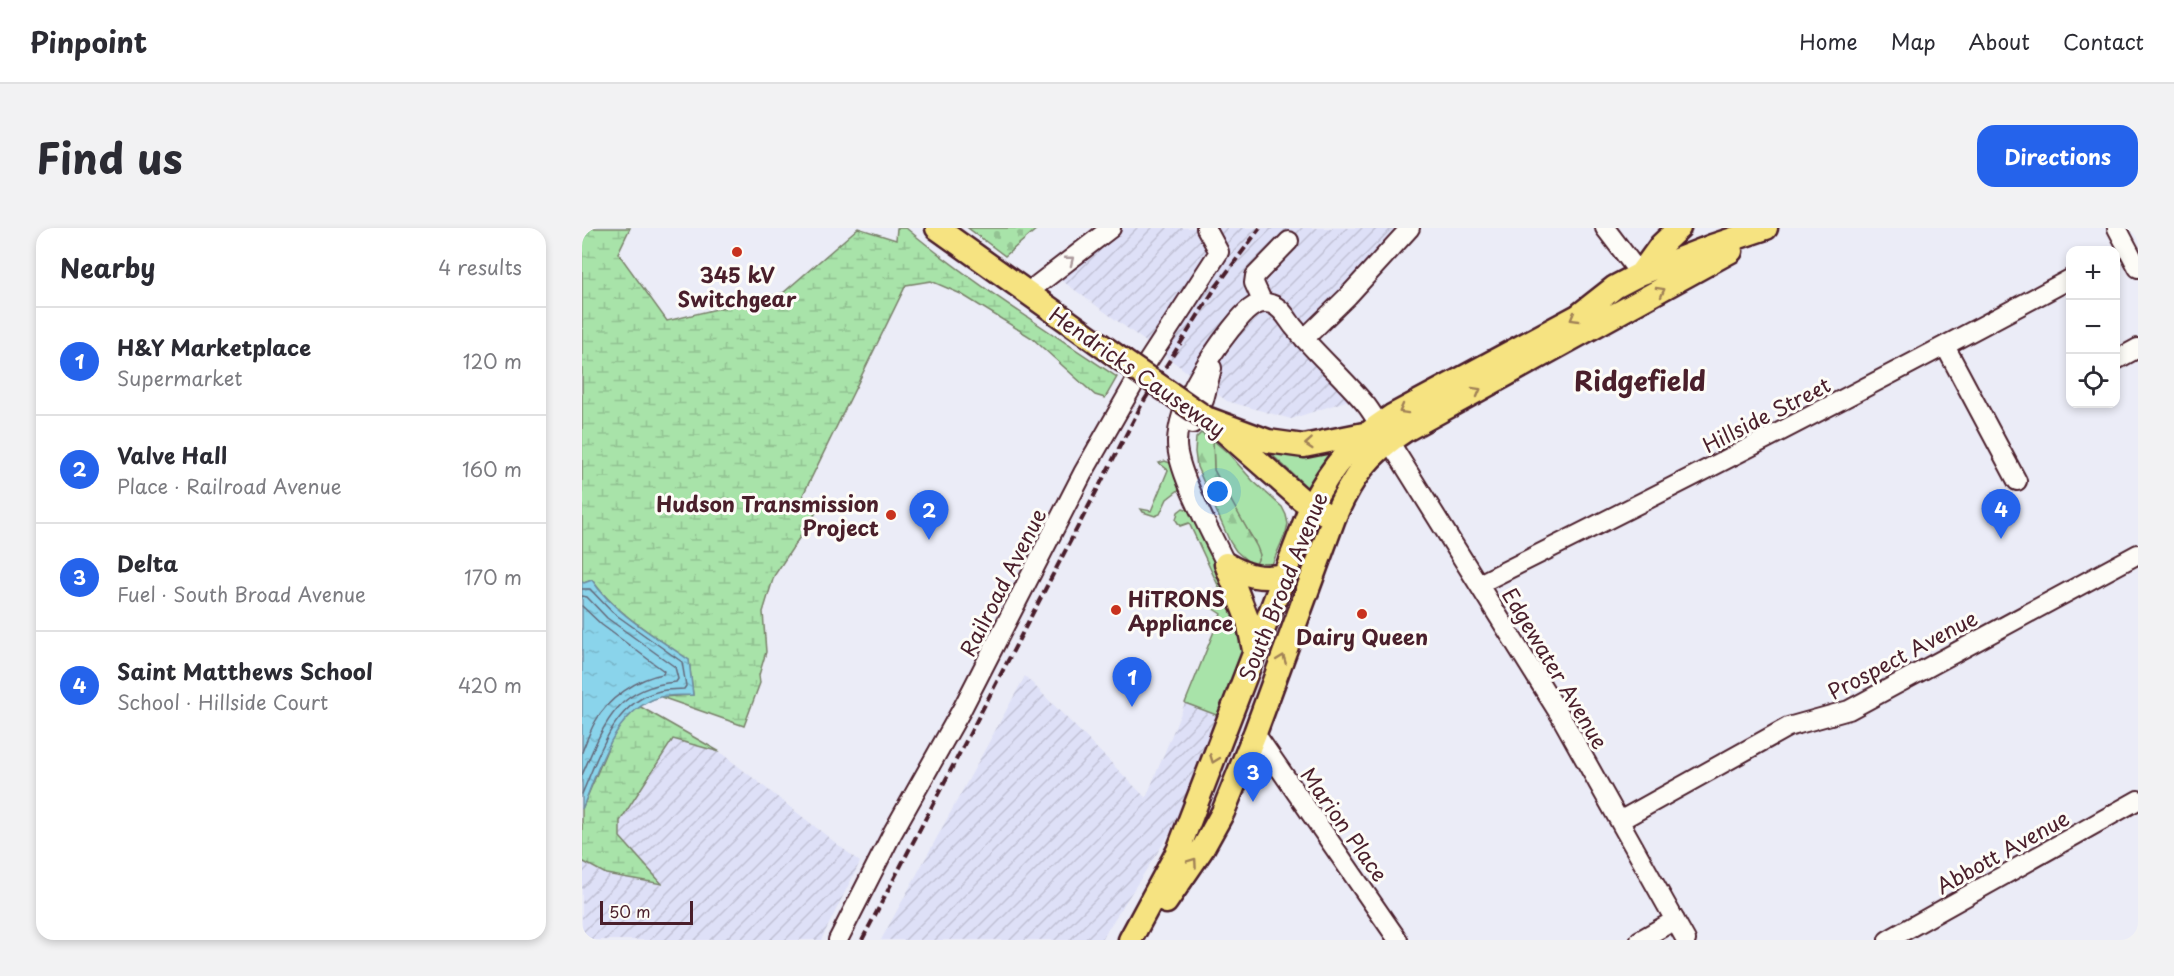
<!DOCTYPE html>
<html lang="en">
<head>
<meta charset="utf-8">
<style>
  body { margin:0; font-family:"Playpen Sans",sans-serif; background:#f2f2f3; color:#2b2b33 }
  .controls { position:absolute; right:18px; top:18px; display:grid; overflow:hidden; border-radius:12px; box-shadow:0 3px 9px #0003 }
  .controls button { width:54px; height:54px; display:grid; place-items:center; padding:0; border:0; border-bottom:2px solid #e1e1e2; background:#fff; color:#2b2b33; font:30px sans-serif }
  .scale { position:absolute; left:18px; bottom:15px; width:93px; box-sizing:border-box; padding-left:6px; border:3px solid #4a1f2b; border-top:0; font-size:16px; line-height:21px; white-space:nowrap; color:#4a1f2b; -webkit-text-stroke:4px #fdfcf7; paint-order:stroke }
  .you { position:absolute; left:636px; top:264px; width:21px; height:21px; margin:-15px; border:4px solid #fff; border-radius:50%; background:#1a73e8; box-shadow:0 0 0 9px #1a73e833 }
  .badge { display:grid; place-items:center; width:39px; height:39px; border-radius:50%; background:#2563eb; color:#fff; font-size:20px; font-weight:700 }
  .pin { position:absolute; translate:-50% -50px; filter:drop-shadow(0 2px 3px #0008) }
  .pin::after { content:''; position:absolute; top:32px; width:21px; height:18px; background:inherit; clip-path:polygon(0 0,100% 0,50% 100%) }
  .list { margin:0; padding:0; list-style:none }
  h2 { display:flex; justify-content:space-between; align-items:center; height:78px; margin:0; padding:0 24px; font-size:26px }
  h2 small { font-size:20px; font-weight:400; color:#7c7c81 }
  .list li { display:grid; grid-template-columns:39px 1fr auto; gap:18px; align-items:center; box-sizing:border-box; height:108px; padding:0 24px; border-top:2px solid #e1e1e2 }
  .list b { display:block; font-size:22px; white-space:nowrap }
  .list p { margin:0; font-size:20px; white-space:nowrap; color:#7c7c81 }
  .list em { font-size:20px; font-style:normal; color:#7c7c81 }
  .icon { flex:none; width:33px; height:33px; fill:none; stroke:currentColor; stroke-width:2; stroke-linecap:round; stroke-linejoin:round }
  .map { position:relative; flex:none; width:1556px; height:712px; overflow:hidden; border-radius:18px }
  header { display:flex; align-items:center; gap:36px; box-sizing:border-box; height:84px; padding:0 30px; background:#fff; border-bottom:2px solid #e1e1e2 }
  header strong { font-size:28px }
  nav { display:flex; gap:33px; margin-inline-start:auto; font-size:21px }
  .intro { display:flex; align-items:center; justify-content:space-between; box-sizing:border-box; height:144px; padding:0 36px }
  h1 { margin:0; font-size:42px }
  .button { padding:15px 27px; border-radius:18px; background:#2563eb; color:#fff; font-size:21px; font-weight:700 }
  main { display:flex; gap:36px; padding:0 36px }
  aside { flex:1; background:#fff; border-radius:18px; box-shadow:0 3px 9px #0003 }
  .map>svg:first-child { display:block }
  .industrial { fill:url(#industrial-furrows) }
  .grass { fill:#a8e3a9; stroke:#79816a; stroke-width:1.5 }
  .forest { fill:url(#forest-firs); stroke:#79816a; stroke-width:1.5 }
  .wetland { fill:url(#wetland-marsh); stroke:#79816a; stroke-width:1.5 }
  .cemetery { fill:url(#cemetery-stones); stroke:#79816a; stroke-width:1.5 }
  .water { fill:url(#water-ripples); stroke:#708c9e; stroke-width:1.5 }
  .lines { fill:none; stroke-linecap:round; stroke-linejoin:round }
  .shore { stroke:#646778; stroke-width:1.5 }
  .minor-casing { stroke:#4a1f2b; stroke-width:22 }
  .major-casing { stroke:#4a1f2b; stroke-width:27 }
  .minor { stroke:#fdfcf7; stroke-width:18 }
  .major { stroke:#f6e381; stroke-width:22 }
  .rail { stroke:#4a1f2b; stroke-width:4; stroke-dasharray:9 4.5; stroke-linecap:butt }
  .major-bridge-casing { stroke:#4a1f2b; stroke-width:27; stroke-linecap:butt }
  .major-bridge { stroke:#f6e381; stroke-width:22 }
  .oneway { stroke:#ac999b }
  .oneway2 { stroke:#a08156 }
  .poi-dot { fill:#c8321e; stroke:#fdfcf7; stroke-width:2 }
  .labels { text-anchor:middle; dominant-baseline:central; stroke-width:6; stroke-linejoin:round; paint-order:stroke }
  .poi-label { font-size:21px; font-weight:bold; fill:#4a1f2b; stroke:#fdfcf7 }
  .street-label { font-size:21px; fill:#4a1f2b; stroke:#fdfcf7 }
  .district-label { font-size:27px; font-weight:bold; fill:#4a1f2b; stroke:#fdfcf7 }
</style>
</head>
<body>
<header>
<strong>Pinpoint</strong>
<nav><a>Home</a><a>Map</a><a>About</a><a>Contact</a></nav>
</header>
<div class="intro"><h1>Find us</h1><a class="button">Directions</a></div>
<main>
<aside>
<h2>Nearby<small>4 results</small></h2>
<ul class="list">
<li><span class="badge">1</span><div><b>H&amp;Y Marketplace</b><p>Supermarket</p></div><em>120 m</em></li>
<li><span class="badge">2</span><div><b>Valve Hall</b><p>Place · Railroad Avenue</p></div><em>160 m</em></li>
<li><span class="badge">3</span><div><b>Delta</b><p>Fuel · South Broad Avenue</p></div><em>170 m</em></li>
<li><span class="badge">4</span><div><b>Saint Matthews School</b><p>School · Hillside Court</p></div><em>420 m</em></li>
</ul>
</aside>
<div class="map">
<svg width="1556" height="712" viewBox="0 0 1556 712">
  <defs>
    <pattern id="industrial-furrows" width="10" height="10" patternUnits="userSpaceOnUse" patternTransform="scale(1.5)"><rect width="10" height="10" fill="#dee0f7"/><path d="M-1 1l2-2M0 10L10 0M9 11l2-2" fill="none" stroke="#c0c0d4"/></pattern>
    <pattern id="forest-firs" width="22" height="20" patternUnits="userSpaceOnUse" patternTransform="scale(1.5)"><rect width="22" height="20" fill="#a8e3a9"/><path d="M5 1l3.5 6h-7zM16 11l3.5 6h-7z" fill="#92c292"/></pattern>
    <pattern id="wetland-marsh" width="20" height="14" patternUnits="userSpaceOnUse" patternTransform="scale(1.5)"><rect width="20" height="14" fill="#a8e3a9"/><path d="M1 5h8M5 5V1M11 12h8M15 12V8" fill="none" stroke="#92c292"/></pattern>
    <pattern id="cemetery-stones" width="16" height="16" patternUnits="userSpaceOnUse" patternTransform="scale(1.5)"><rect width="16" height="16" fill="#a8e3a9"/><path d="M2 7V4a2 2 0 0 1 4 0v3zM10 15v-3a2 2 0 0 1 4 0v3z" fill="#92c292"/></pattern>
    <pattern id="water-ripples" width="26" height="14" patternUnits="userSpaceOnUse" patternTransform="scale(1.5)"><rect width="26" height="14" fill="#8ad4eb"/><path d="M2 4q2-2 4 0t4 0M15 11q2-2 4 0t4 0" fill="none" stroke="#79b6ca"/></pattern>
  </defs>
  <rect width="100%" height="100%" fill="#ebecf7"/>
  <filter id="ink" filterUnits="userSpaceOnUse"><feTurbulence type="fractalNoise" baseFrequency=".0167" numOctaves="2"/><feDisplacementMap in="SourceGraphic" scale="12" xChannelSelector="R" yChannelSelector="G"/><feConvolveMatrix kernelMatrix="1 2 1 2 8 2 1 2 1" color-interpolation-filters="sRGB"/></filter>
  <g filter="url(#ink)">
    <path class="industrial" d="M536 0H830L724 116 773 170 709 191 645 173 475 49Z
      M443 448 564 570 603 475 638 489 599 588 519 712H299Z
      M91 510 138 524 278 634 239 712H0V633L24 646 79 655 38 609V593Z"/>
    <path class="grass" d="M631 212 647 226 671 253 700 279 704 287 706 296 704 304 691 334 684 340 669 336 673 314 656 287 632 242Z
      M687 224H748L749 225 726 260Z
      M583 233 588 235 599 260 585 271 578 286 573 288 561 284 559 281 569 283 586 242 577 235Z
      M601 280 610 283 661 394 662 421 637 488 603 475 639 386 630 380 633 373 641 368 607 295 598 298 594 292 596 284Z"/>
    <path class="forest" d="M619 205 631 212 632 242 675 319 678 327 674 336H669L654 323 648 314 615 239 613 224 614 210Z"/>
    <path class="wetland" d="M0 0H48L36 25 85 93 201 65 276 0 314 12 315 0H324C390 55 464 101 535 149L523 170 513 167 450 110 379 66 349 53 324 57 221 267 235 283 192 348 181 384 184 424 177 447 178 455 162 498 79 469 111 467 107 432C73 408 34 386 10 352L2 355 0 354Z
      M57 478 138 524 91 511 38 593V609L80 656 24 646 0 633V581L33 503Z"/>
    <path class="cemetery" d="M386 0H456L423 28Z"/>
    <path class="water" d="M10 352C33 386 73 408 107 432L111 467C101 467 88 467 78 469 31 483 17 541 0 581V354L2 355Z"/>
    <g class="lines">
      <path class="shore" d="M0 361H8L30 384 100 434 104 458 102 461C94 462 86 461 78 463 31 474 17 527 0 566
        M0 368 5 369 25 390 93 439 96 451 94 454C33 459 21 499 0 547
        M0 378 20 397 82 443 81 446C56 450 25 471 13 494 8 503 4 514 0 524"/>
      <g class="minor-casing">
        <path id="minor" d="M1023 0 1058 46
          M1535 0 1556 40
          M446 64 529 0
          M681 75 672 55 673 48 707 13
          M722 111 766 68 828 0
          M1363 118 1435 253
          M1534 132 1556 120
          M610 196 622 172 630 140
          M644 336C631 308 594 243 595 214 596 177 626 130 649 101 658 90 672 70 689 76 699 79 705 90 711 98 734 126 762 150 785 178 793 189 800 201 807 213L978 487 1104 712
          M897 356C1096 257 1293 156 1488 51
          M673 505 816 712
          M1039 592 1206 499 1267 482 1556 326
          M256 712 311 604 380 481 501 245 557 147 637 24 624 0
          M1058 712 1093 692
          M1306 712 1556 572"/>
      </g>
      <g class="major-casing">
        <path id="major" d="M355 0 540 132
          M1058 46 1079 17 1097 0
          M624 190 686 213 722 218 782 206
          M642 203 719 271 742 285
          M644 336 666 393 672 422
          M644 336C664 348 679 352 702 347
          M584 674 621 620 641 584 673 505 752 290C770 249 786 226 824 202L1149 23
          M548 712 596 623 729 278C751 236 770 214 810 188L996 88 1033 59 1058 46 1130 18 1184 0"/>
      </g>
      <use href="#minor" class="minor"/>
      <use href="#major" class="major"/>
      <path class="rail" d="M280 712 560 176 634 59 678 0"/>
      <g class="major-bridge-casing">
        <path id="major-bridge" d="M540 132 624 190"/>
      </g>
      <use href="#major-bridge" class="major-bridge"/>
    </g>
    <defs><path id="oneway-chevron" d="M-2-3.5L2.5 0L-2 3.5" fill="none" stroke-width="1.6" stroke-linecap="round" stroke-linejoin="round" transform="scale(1.5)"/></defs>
    <use class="oneway" href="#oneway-chevron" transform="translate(488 32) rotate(-38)"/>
    <g class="oneway2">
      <use href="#oneway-chevron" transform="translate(1079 63) rotate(-29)"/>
      <use href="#oneway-chevron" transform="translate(992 90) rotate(150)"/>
      <use href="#oneway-chevron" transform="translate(895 163) rotate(-29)"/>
      <use href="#oneway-chevron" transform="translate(821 182) rotate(151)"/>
      <use href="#oneway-chevron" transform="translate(727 216) rotate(176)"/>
      <use href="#oneway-chevron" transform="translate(700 431) rotate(-69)"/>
      <use href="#oneway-chevron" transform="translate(632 531) rotate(111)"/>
      <use href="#oneway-chevron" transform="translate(611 634) rotate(-55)"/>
    </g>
  </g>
  <g class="poi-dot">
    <circle cx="155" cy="24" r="6"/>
    <circle cx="309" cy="287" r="6"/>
    <circle cx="534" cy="382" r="6"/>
    <circle cx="780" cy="386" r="6"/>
  </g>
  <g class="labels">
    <g class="poi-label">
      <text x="155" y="46">345 kV<tspan x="155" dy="24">Switchgear</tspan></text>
      <text x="297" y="275" text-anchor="end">Hudson Transmission<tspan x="297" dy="24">Project</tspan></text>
      <text x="546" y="370" text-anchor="start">HiTRONS<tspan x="546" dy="24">Appliance</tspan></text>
      <text x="780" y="408">Dairy Queen</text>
    </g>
    <g class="street-label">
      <text transform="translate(556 143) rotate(35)">Hendricks Causeway</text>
      <text transform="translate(1184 186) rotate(-27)">Hillside Street</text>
      <text transform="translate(420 354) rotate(-63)">Railroad Avenue</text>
      <text transform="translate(700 358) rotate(-68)">South Broad Avenue</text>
      <text transform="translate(1320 426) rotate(-28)">Prospect Avenue</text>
      <text transform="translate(974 440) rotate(59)">Edgewater Avenue</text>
      <text transform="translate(763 596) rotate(55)">Marion Place</text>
      <text transform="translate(1420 623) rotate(-29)">Abbott Avenue</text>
    </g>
    <g class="district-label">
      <text x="1058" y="151">Ridgefield</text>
    </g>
  </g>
</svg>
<div class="controls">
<button>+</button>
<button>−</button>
<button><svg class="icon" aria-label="locate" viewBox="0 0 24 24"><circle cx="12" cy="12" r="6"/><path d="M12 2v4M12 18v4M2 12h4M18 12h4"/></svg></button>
</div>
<div class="scale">50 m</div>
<div class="you"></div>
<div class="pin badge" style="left:550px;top:479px">1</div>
<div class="pin badge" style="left:347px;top:312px">2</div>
<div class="pin badge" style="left:671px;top:574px">3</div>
<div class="pin badge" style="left:1419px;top:311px">4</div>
</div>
</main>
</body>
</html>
